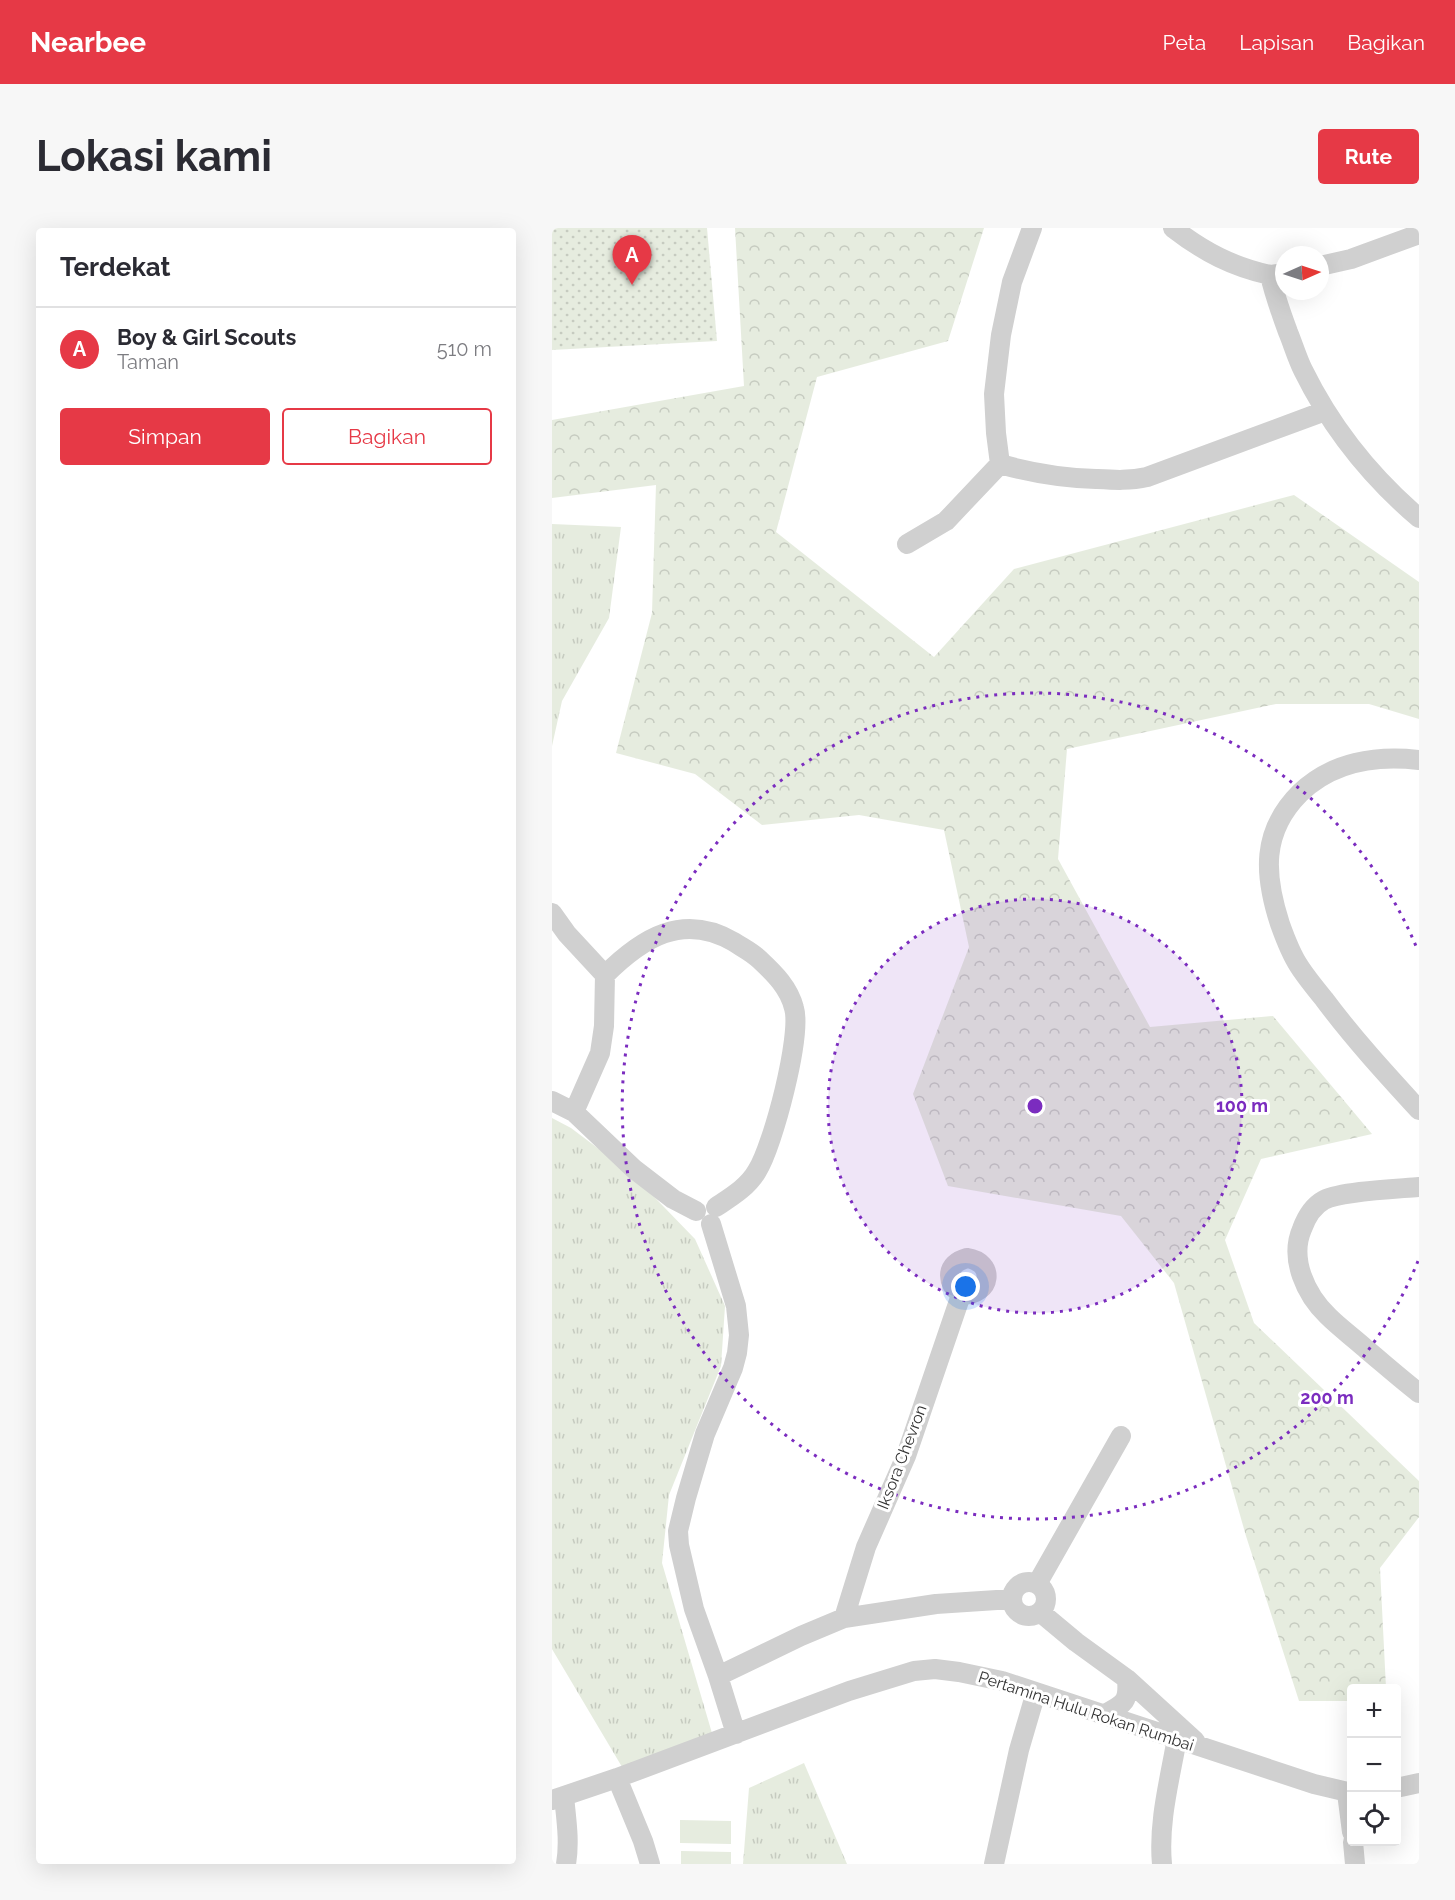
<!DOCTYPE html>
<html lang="id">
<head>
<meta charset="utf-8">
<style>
  body { margin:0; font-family:Raleway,sans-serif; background:#f7f7f7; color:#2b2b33 }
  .controls { position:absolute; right:18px; bottom:18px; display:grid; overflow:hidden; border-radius:6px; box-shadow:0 6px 24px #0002 }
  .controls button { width:54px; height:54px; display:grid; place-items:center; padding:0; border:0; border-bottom:2px solid #e1e1e2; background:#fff; color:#2b2b33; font:30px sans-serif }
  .compass { position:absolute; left:723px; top:18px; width:54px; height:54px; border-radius:50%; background:#fff; box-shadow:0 6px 24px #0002; rotate:87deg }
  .you { position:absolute; left:414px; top:1059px; width:21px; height:21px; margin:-15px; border:4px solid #fff; border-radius:50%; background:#1a73e8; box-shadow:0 0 0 9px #1a73e833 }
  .badge { display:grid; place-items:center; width:39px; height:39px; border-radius:50%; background:#e63946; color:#fff; font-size:20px; font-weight:700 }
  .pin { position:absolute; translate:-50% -50px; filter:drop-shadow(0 2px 3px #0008) }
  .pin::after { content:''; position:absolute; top:32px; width:21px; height:18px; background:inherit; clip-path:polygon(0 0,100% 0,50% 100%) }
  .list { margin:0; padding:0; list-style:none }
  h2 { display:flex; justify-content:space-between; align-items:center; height:78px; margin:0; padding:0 24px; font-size:26px }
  h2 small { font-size:20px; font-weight:400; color:#7c7c81 }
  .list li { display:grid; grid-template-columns:39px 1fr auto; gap:18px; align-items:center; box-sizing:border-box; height:84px; padding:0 24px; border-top:2px solid #e1e1e2 }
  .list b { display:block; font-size:22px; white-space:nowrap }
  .list p { margin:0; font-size:20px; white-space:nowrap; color:#7c7c81 }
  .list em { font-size:20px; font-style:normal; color:#7c7c81 }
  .actions { display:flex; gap:12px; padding:18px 24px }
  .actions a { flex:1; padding:14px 0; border:2px solid #e63946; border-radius:6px; text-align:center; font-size:21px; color:#e63946 }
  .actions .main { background:#e63946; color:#fff }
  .icon { flex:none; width:33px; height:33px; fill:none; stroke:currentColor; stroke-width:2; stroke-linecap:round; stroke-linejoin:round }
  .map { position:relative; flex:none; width:867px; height:1636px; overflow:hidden; border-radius:6px }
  header { display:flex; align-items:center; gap:36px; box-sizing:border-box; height:84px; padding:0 30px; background:#e63946; color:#fff }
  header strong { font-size:28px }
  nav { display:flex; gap:33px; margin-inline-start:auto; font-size:21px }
  .intro { display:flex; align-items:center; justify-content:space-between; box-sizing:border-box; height:144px; padding:0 36px }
  h1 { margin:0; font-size:42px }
  .button { padding:15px 27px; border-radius:6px; background:#e63946; color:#fff; font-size:21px; font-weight:700 }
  main { display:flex; gap:36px; padding:0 36px }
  aside { flex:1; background:#fff; border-radius:6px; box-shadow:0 6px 24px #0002 }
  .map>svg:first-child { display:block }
  .grass { fill:url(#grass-tufts) }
  .forest { fill:url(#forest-crowns) }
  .park { fill:url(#park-dots) }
  .garden { fill:#e6ecdf }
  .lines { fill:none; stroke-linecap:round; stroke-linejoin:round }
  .minor { stroke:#d0d0d0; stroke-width:20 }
  .ring { fill:none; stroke:#7b2cbf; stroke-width:3; stroke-dasharray:3 6 }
  .labels { text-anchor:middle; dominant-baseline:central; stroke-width:6; stroke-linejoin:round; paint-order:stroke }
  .street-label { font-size:16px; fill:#333; stroke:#fff }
  .centre { fill:#7b2cbf; stroke:#fff; stroke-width:3 }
  .ring-label { font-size:18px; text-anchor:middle; font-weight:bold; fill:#7b2cbf; stroke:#fff; stroke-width:6; stroke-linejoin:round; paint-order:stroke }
</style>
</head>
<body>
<header>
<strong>Nearbee</strong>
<nav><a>Peta</a><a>Lapisan</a><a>Bagikan</a></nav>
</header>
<div class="intro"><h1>Lokasi kami</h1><a class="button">Rute</a></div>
<main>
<aside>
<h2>Terdekat<small></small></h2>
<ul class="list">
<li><span class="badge">A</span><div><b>Boy &amp; Girl Scouts</b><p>Taman</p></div><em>510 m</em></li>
</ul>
<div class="actions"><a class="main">Simpan</a><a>Bagikan</a></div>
</aside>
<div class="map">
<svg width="867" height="1636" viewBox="0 0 867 1636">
  <defs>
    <pattern id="grass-tufts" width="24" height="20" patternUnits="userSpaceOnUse" patternTransform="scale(1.5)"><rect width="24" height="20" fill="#e6ecdf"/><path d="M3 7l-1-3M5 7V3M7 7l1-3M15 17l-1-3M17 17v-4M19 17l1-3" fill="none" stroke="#c6cbc0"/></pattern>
    <pattern id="forest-crowns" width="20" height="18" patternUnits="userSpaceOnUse" patternTransform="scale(1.5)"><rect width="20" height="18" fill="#e6ecdf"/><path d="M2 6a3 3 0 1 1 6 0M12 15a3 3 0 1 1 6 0" fill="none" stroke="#c6cbc0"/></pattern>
    <pattern id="park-dots" width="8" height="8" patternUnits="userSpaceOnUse" patternTransform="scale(1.5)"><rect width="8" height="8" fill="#e6ecdf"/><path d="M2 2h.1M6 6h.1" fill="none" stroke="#c6cbc0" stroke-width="1.8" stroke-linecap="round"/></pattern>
  </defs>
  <rect width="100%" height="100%" fill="#fff"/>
  <path class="grass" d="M0 296 69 299 57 390 10 473 0 518Z
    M0 890 19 900 80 946 143 1011 173 1078 169 1138 117 1267 110 1335 162 1512 73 1544 0 1421Z
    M252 1535 295 1636H191L197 1560Z"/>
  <path class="forest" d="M183 0H432L396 113 265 149 224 304 382 429 462 341 742 267 867 354V491L817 476H724L515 521 506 631 598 799 721 788 820 906 709 931 673 1012 702 1095 867 1253V1289L828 1340 834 1460H800L799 1473H747L694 1308 622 1055 569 988 396 958 361 866 417 719 392 602 307 587 210 597 143 546 64 525 100 385 104 257 0 270V192L192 158Z"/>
  <path class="park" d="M0 0H155L165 113 0 122Z"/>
  <path class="garden" d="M128 1592 179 1593V1616L128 1615Z
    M129 1623 179 1624V1636H129Z"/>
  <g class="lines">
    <path class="minor" d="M480 0 460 54 449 107 442 166 444 205 448 236C480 245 511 250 544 251 562 252 578 253 595 249L773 183
      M621 0C652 24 681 39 718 47
      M768 38 799 31 867 6
      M732 45 718 47C722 66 729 85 736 104 741 116 745 130 751 142 779 199 819 249 867 290
      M355 316 394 293 448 236
      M867 532C824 527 780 534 748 565 709 604 712 647 728 696 733 710 739 726 747 738 754 749 763 760 772 771 801 810 834 846 867 882
      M0 685 15 706 53 747
      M0 873 22 884 82 941 121 971 144 983
      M22 884 48 825 52 798 53 747C90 710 131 684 182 714 191 720 200 724 208 732 223 746 237 760 242 780 250 807 221 918 205 943 196 959 179 969 164 979
      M867 959C844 961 791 963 772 972 761 978 754 990 750 1001 737 1031 754 1067 776 1088 788 1100 802 1110 814 1121 832 1136 849 1151 867 1165
      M159 996 184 1078 187 1107 185 1125 181 1140 153 1206 134 1270 126 1303 127 1317 142 1381 166 1448 184 1506
      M415 1030C443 1034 441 1067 409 1067 394 1054 393 1036 415 1030Z
      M460 1371a17 17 0 1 1 34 0a17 17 0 1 1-34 0Z
      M485 1356 569 1208
      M488 1384 524 1414 575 1451 643 1513
      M292 1390 314 1319 354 1228 409 1067
      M166 1448 249 1408 292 1390 384 1376 460 1371
      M553 1486C572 1476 577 1474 575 1451
      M65 1550 91 1613 98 1636
      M844 1560 867 1555
      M795 1565 800 1604
      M12 1568C14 1590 18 1613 14 1636
      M0 1572 65 1550 297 1463 362 1443 383 1441 407 1444 450 1453 762 1556 800 1565
      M801 1614 803 1636
      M442 1636 467 1522 484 1464
      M610 1636C606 1594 618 1551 625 1510"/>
  </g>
  <circle cx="483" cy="878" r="207" fill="#7b2cbf" fill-opacity=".12"/>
  <g class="ring">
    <circle cx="483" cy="878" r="207"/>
    <path d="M866 1033A413 413 0 1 1 866 723"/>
  </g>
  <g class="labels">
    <g class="street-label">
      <text transform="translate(350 1229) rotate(-69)">Iksora Chevron</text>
      <text transform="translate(534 1483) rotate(18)">Pertamina Hulu Rokan Rumbai</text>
    </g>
  </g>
  <circle cx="483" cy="878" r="9" class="centre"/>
  <g class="ring-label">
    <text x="690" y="884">100 m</text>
    <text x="775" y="1176">200 m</text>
  </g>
</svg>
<div class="controls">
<button>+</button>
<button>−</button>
<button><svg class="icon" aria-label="locate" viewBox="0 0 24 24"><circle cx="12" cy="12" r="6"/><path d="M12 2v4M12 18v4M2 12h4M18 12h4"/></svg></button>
</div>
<svg class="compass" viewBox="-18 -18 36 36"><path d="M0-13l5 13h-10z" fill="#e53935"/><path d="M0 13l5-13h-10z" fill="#7c7c81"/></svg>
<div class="you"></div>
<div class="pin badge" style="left:80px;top:57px">A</div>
</div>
</main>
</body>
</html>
